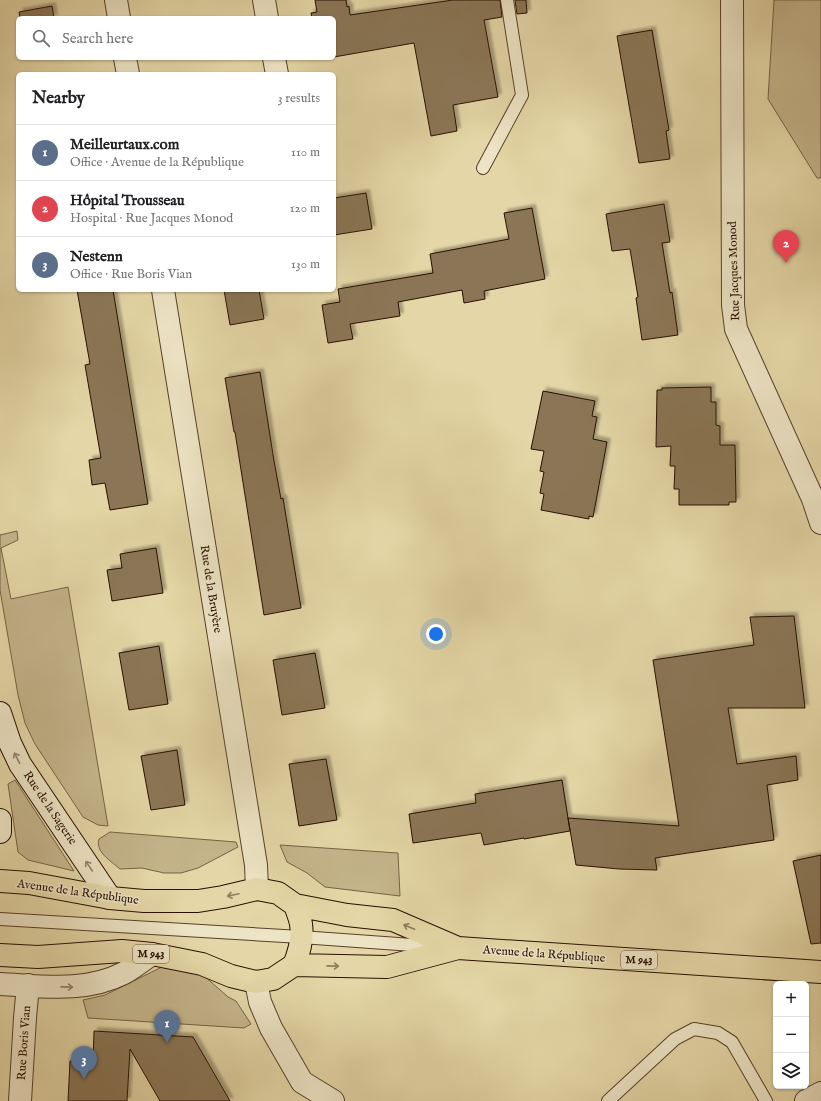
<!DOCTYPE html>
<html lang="en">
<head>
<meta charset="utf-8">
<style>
  body { margin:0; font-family:"IM FELL English",serif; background:#f2f2f2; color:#202124 }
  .controls { position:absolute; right:12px; bottom:12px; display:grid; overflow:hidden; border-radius:6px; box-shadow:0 1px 3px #0004 }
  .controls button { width:36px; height:36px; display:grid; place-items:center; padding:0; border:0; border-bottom:1px solid #e0e0e0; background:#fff; color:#202124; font:20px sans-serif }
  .you { position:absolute; left:436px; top:634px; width:14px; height:14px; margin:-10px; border:3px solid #fff; border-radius:50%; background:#1a73e8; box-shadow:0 0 0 6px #1a73e833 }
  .badge { display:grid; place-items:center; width:26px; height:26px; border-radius:50%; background:#2563eb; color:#fff; font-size:13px; font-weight:700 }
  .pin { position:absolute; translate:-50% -33px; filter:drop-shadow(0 1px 2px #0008) }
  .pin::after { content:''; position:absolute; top:21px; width:14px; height:12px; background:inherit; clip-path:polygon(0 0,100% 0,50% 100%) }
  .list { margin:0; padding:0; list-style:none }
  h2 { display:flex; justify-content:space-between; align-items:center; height:52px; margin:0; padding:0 16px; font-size:17px }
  h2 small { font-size:13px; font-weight:400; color:#757577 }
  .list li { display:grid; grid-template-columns:26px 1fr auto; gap:12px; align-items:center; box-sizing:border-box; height:56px; padding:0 16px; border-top:1px solid #e0e0e0 }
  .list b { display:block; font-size:15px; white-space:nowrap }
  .list p { margin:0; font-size:13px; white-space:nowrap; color:#757577 }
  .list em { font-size:13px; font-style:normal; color:#757577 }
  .icon { flex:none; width:22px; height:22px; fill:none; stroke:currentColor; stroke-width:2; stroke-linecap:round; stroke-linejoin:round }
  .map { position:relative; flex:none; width:821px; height:1101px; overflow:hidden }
  .search { position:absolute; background:#fff; box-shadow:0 1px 3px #0004; left:16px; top:16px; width:320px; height:44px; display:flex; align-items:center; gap:10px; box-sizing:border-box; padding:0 14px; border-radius:6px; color:#757577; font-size:15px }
  .panel { position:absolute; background:#fff; box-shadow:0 1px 3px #0004; left:16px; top:72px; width:320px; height:220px; border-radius:6px }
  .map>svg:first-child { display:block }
  .green { fill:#c4b48a; stroke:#766245 }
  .building { fill:#8a7656; stroke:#290f00; filter:url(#shadow) }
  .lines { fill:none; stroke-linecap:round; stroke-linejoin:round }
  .lane-casing { stroke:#58412a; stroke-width:14 }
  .street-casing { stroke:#58412a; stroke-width:24 }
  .secondary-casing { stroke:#290f00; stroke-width:24 }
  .primary-casing { stroke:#290f00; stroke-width:24 }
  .lane { stroke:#ede4c5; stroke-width:12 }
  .street { stroke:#ede4c5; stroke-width:22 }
  .secondary { stroke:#ede4c5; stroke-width:22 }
  .primary { stroke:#e4d6a6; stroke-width:22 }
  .oneway { stroke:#95846c }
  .oneway2 { stroke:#907c5b }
  .labels { text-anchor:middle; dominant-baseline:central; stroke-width:3; stroke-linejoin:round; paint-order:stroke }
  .shield { fill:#ede4c5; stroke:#644f3b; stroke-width:1 }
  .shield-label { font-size:11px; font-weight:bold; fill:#290f00 }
  .street-label { font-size:12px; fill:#290f00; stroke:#ede4c5 }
</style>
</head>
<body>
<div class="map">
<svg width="821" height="1101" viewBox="0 0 821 1101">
  <defs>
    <filter id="shadow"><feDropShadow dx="3.5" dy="-3.5" stdDeviation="1" flood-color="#0004"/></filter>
  </defs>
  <rect width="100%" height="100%" fill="#e4d6a6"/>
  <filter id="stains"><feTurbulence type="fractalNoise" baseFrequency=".005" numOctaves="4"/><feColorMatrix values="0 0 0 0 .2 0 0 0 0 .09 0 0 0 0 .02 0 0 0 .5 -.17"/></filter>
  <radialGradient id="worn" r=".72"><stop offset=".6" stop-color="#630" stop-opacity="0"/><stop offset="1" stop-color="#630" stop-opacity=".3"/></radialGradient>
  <path class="green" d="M774 0H821V178H817L768 99Z
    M17 531 18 540 1 548 11 599 68 587 108 826 98 825 83 817 35 744 25 723 18 695 0 590V535Z
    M15 780 74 871 28 860 18 852 8 784Z
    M110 832 236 842 238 847 198 868 181 873H164L142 868 120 869C111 861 95 852 99 839Z
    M280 845 398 853 400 896 325 887 307 873 287 862Z
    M166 965 203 975 228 997 236 1001 251 1024 244 1028 88 1018 83 1000 105 995Z"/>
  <path class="building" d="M315 0H346L347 7 349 6 350 15 453 0H500L502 17 484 20 498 97 453 105 457 131 431 136 414 43 334 57V18H312L311 13 317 12Z
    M515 0H526L527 13 517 14Z
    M52 6 54 18H20L19 12Z
    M652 30 669 130 666 131 670 159 639 163 617 36Z
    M366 193 372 229 334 235V198Z
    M664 204 670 242 662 243 670 293 672 292 678 335 642 340 636 298 638 297 630 249 612 251 606 214Z
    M532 208 545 279 484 291 485 299 464 303 462 290 398 302 400 316 350 324 353 339 328 343 322 305 340 302 338 289 433 273 430 254 509 239 504 213Z
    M77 290H113L148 504 110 510 105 483 92 485 89 460 101 458 85 365 90 364Z
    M224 290H259L264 319 230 325Z
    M260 372 274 461 281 499 283 498 301 608 264 615 235 432H234L225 378Z
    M711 387V402H716V425L720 426V445H735L736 502H729V505H679V489H674L675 466H670L671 446 656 447 657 390H662V388Z
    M543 391 595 401 592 416 597 417 593 439 607 442 593 517 589 516V519L541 510 544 494 540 493 544 472 540 471 544 451 531 449Z
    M156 548 163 593 112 601 107 570 122 568 120 554Z
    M794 616 805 708H728L737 764 796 756 798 780 767 785 774 840 655 858 657 870 619 869 576 865 568 818 679 826 653 660 754 645 750 617Z
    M159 646 168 704 129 710 119 653Z
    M315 653 325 708 282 715 273 660Z
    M177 750 185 805 151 810 141 756Z
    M326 759 337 820 299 826 289 764Z
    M562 780 570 831 524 839V838L484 845 481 833 413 843 409 814 476 803 475 794Z
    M821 855V943L811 944 793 861Z
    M94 1031 193 1037 230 1101H160L130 1049 127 1101H68L70 1061 93 1062Z"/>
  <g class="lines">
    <g class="lane-casing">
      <path id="lane" d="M483 168 522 95 507 0
        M0 919 301 937 440 947
        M608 1101 675 1039 694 1029 718 1033 732 1042 766 1101"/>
    </g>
    <g class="street-casing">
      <path id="street" d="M116 0 119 18
        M264 0 267 18
        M732 0 733 305 736 329 813 499 821 523
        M125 58 128 74
        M274 58 277 74
        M163 290 256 865 257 889
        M256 982 260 1002 271 1028 302 1082 333 1101
        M0 984C42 986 85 993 124 973 133 968 143 960 152 954
        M20 1101 25 1018 28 985
        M806 1101 821 1093"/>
    </g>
    <g class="secondary-casing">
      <path id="secondary" d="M0 713 10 743 20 764 110 898
        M0 820V832"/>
    </g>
    <g class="primary-casing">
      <path id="primary" d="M0 881 29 883 110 898 144 901H198L223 897 257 889 278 893 295 905 347 915 393 920 458 948 821 972
        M0 955 38 957 122 951 152 954 202 964 231 976 256 982 273 979 294 965 387 967 458 948
        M294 965C299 953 303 938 301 924 300 918 297 911 295 905"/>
    </g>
    <use href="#lane" class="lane"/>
    <use href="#street" class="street"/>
    <use href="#secondary" class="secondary"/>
    <use href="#primary" class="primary"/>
  </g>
  <defs><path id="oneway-shaft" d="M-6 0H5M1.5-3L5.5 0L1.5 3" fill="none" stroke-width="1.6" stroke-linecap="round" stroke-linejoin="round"/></defs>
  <g class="oneway">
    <use href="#oneway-shaft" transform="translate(17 758) rotate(-117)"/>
    <use href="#oneway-shaft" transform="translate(89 866) rotate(-124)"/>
    <use href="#oneway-shaft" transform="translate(67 987) rotate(1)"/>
  </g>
  <g class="oneway2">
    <use href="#oneway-shaft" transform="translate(233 895) rotate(168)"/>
    <use href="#oneway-shaft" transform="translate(409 927) rotate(-157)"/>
    <use href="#oneway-shaft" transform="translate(333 966) rotate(1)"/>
  </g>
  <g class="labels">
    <g class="shield">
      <rect x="133" y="945" width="36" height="18" rx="3"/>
      <rect x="621" y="951" width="36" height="18" rx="3"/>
    </g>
    <g class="shield-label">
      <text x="151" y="954">M 943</text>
      <text x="639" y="960">M 943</text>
    </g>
    <g class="street-label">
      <text transform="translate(734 271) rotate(-92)">Rue Jacques Monod</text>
      <text transform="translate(211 589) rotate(81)">Rue de la Bruyère</text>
      <text transform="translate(50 808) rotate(56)">Rue de la Sagerie</text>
      <text transform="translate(78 892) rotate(8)">Avenue de la République</text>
      <text transform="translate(544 954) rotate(4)">Avenue de la République</text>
      <text transform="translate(24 1043) rotate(-86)">Rue Boris Vian</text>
    </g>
  </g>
  <rect width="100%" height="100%" filter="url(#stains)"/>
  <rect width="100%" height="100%" fill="url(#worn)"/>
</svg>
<div class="controls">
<button>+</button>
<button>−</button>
<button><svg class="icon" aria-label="layers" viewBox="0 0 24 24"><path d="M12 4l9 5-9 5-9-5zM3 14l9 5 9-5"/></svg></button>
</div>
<div class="you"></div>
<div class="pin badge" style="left:167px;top:1043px;background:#5c6f8a">1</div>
<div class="pin badge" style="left:786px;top:263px;background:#e0444e">2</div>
<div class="pin badge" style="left:84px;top:1079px;background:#5c6f8a">3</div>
<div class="search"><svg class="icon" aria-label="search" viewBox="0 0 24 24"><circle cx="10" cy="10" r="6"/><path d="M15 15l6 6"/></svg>Search here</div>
<section class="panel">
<h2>Nearby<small>3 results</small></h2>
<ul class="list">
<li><span class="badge" style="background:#5c6f8a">1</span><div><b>Meilleurtaux.com</b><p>Office · Avenue de la République</p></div><em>110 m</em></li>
<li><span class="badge" style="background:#e0444e">2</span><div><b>Hôpital Trousseau</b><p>Hospital · Rue Jacques Monod</p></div><em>120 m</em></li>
<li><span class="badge" style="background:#5c6f8a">3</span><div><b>Nestenn</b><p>Office · Rue Boris Vian</p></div><em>130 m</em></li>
</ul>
</section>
</div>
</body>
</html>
